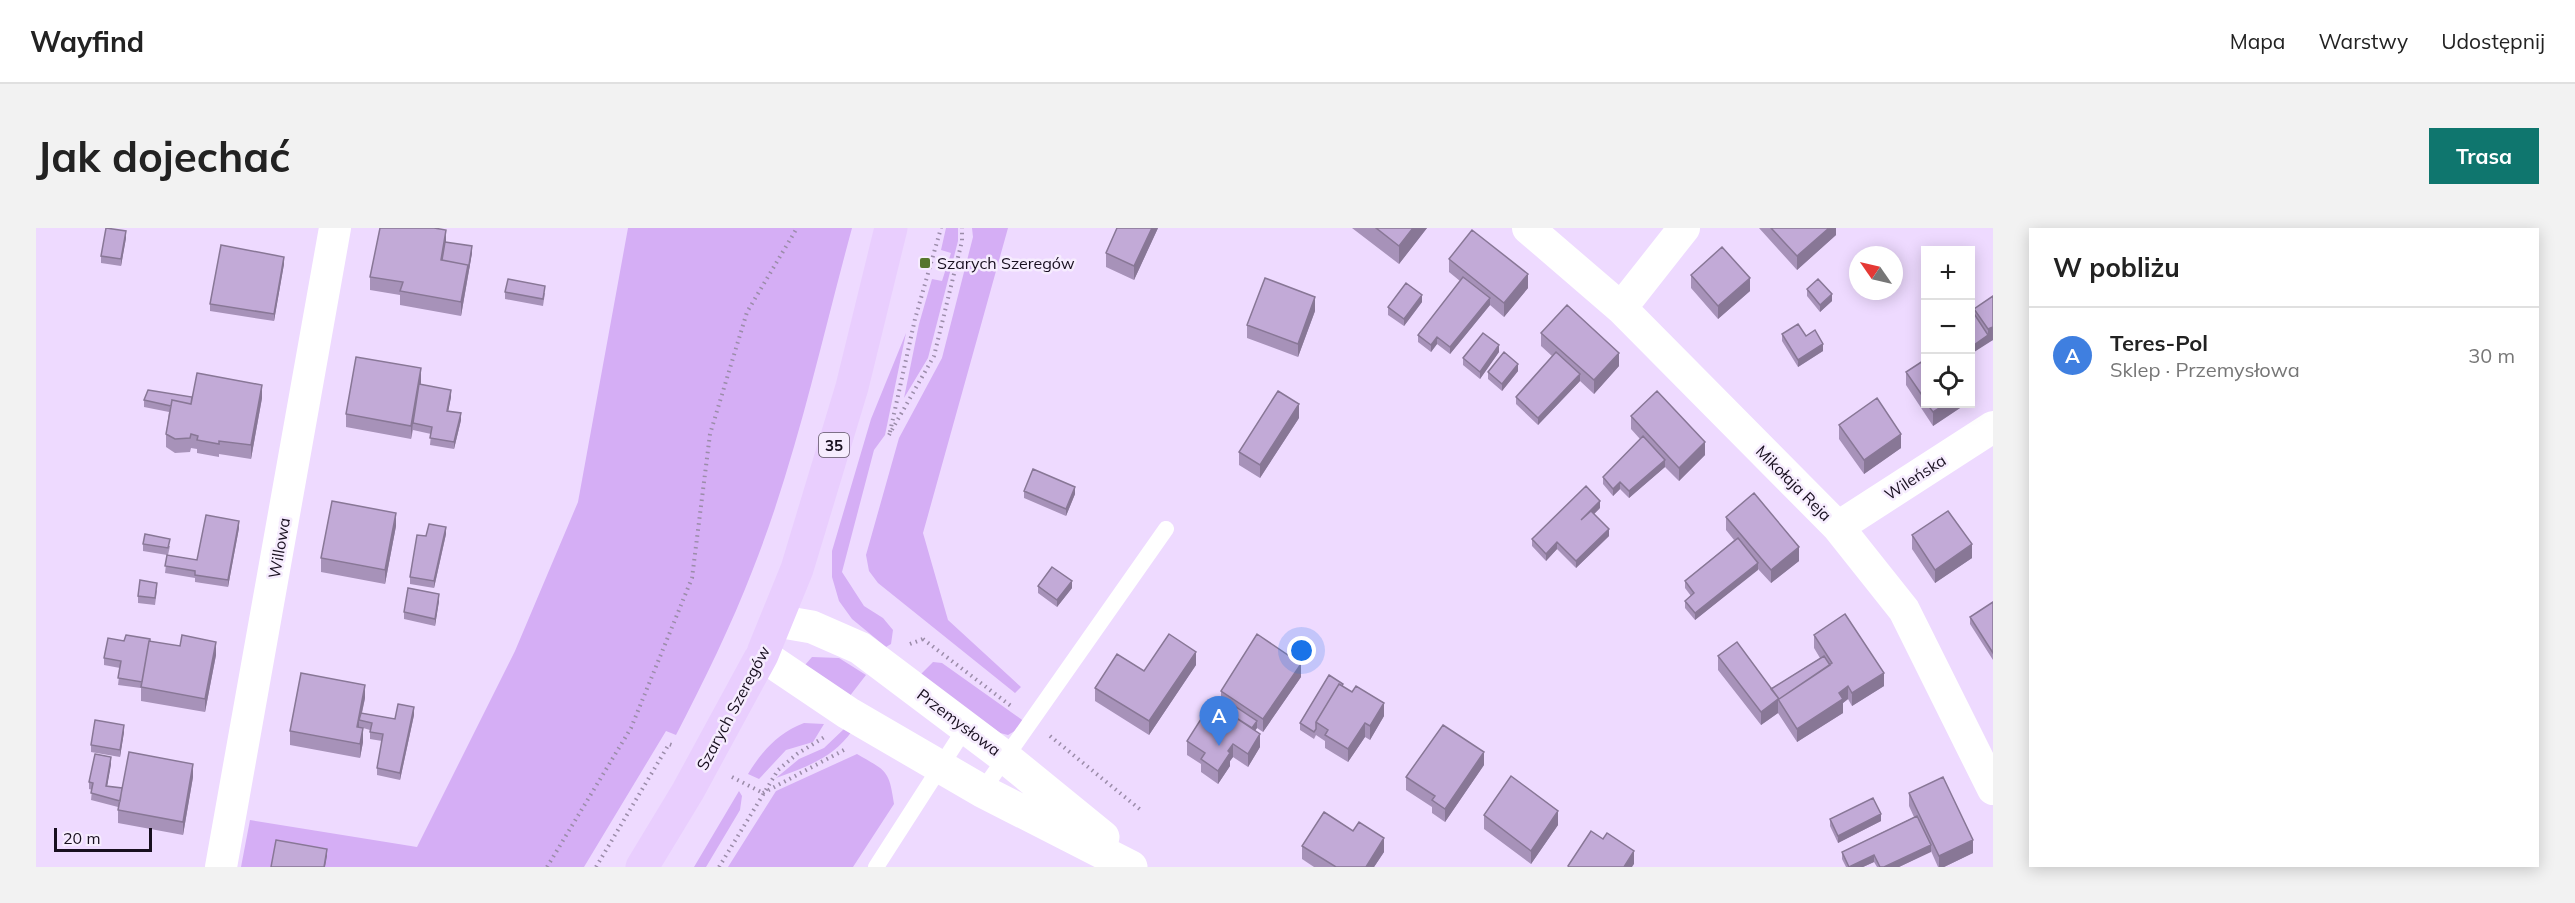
<!DOCTYPE html>
<html lang="pl">
<head>
<meta charset="utf-8">
<style>
  body { margin:0; font-family:Mulish,sans-serif; background:#f2f2f2; color:#222 }
  .controls { position:absolute; right:18px; top:18px; display:grid; overflow:hidden; border-radius:0px; box-shadow:0 3px 15px #0003 }
  .controls button { width:54px; height:54px; display:grid; place-items:center; padding:0; border:0; border-bottom:2px solid #e0e0e0; background:#fff; color:#222; font:30px sans-serif }
  .compass { position:absolute; left:1813px; top:18px; width:54px; height:54px; border-radius:50%; background:#fff; box-shadow:0 3px 15px #0003; rotate:304deg }
  .scale { position:absolute; left:18px; bottom:15px; width:98px; box-sizing:border-box; padding-left:6px; border:3px solid #180f1f; border-top:0; font-size:16px; line-height:21px; white-space:nowrap; color:#180f1f; -webkit-text-stroke:4px #f6ecfe; paint-order:stroke }
  .you { position:absolute; left:1266px; top:423px; width:21px; height:21px; margin:-15px; border:4px solid #fff; border-radius:50%; background:#1a73e8; box-shadow:0 0 0 9px #1a73e833 }
  .badge { display:grid; place-items:center; width:39px; height:39px; border-radius:50%; background:#0f766e; color:#fff; font-size:20px; font-weight:700 }
  .pin { position:absolute; translate:-50% -50px; filter:drop-shadow(0 2px 3px #0008) }
  .pin::after { content:''; position:absolute; top:32px; width:21px; height:18px; background:inherit; clip-path:polygon(0 0,100% 0,50% 100%) }
  .list { margin:0; padding:0; list-style:none }
  h2 { display:flex; justify-content:space-between; align-items:center; height:78px; margin:0; padding:0 24px; font-size:26px }
  h2 small { font-size:20px; font-weight:400; color:#767676 }
  .list li { display:grid; grid-template-columns:39px 1fr auto; gap:18px; align-items:center; box-sizing:border-box; height:96px; padding:0 24px; border-top:2px solid #e0e0e0 }
  .list b { display:block; font-size:22px; white-space:nowrap }
  .list p { margin:0; font-size:20px; white-space:nowrap; color:#767676 }
  .list em { font-size:20px; font-style:normal; color:#767676 }
  .icon { flex:none; width:33px; height:33px; fill:none; stroke:currentColor; stroke-width:2; stroke-linecap:round; stroke-linejoin:round }
  .map { position:relative; flex:none; width:1957px; height:639px; overflow:hidden; border-radius:0px }
  header { display:flex; align-items:center; gap:36px; box-sizing:border-box; height:84px; padding:0 30px; background:#fff; border-bottom:2px solid #e0e0e0 }
  header strong { font-size:28px }
  nav { display:flex; gap:33px; margin-inline-start:auto; font-size:21px }
  .intro { display:flex; align-items:center; justify-content:space-between; box-sizing:border-box; height:144px; padding:0 36px }
  h1 { margin:0; font-size:42px }
  .button { padding:15px 27px; border-radius:0px; background:#0f766e; color:#fff; font-size:21px; font-weight:700 }
  main { display:flex; gap:36px; padding:0 36px }
  aside { flex:1; background:#fff; border-radius:0px; box-shadow:0 3px 15px #0003 }
  .map>svg:first-child { display:block }
  .green { fill:#d5aef5 }
  .lines { fill:none; stroke-linecap:round; stroke-linejoin:round }
  .path { stroke:#9b8ca9; stroke-width:4; stroke-dasharray:1.5 4.5; stroke-linecap:butt }
  .lane { stroke:#fff; stroke-width:16 }
  .street { stroke:#fff; stroke-width:32 }
  .secondary { stroke:#fff; stroke-width:33 }
  .primary { stroke:#e9cefe; stroke-width:33 }
  .wall { fill:#a792b9 }
  .shaded-wall { fill:#887796 }
  .building { fill:#c2aad7; stroke:#887796; stroke-width:1.5 }
  .poi-dot { fill:#56762c; stroke:#f6ecfe; stroke-width:2 }
  .labels { text-anchor:middle; dominant-baseline:central; stroke-width:5; stroke-linejoin:round; paint-order:stroke }
  .shield { fill:#f6ecfe; stroke:#5b5162; stroke-width:1.5 }
  .shield-label { font-size:15px; font-weight:bold; fill:#180f1f }
  .poi-label { font-size:16px; fill:#180f1f; stroke:#f6ecfe; text-anchor:start }
  .street-label { font-size:16px; fill:#180f1f; stroke:#f6ecfe }
</style>
</head>
<body>
<header>
<strong>Wayfind</strong>
<nav><a>Mapa</a><a>Warstwy</a><a>Udostępnij</a></nav>
</header>
<div class="intro"><h1>Jak dojechać</h1><a class="button">Trasa</a></div>
<main>
<div class="map">
<svg width="1957" height="639" viewBox="0 0 1957 639">
  <rect width="100%" height="100%" fill="#eedaff"/>
  <path class="green" d="M592 0H816C785 114 760 232 717 341 695 398 668 453 640 507L630 503 548 639H205L214 592 381 619 479 423 542 274Z
    M910 0H922V13L892 130 868 170 883 96 896 51 906 53 915 25 905 22Z
    M936 0H972L887 305 912 392 985 459 979 465 842 355 833 343 830 327 863 210 906 130 937 9Z
    M870 105 849 207 838 222 806 344 828 378 847 390 857 402 855 416 850 419 816 391 803 373 796 349V323L835 191Z
    M776 429 803 430 830 447 813 469 769 437Z
    M897 434 906 435 989 494 982 501 972 507 964 505 884 447Z
    M768 495 788 496 777 514 750 522 723 551 712 546C726 523 742 505 768 495Z
    M809 500 816 503C797 530 770 539 740 550L763 531 788 520Z
    M821 526C850 543 853 541 858 576L817 639H692L740 563Z
    M703 563 706 568 704 582 670 639H658Z"/>
  <g class="lines">
    <path class="path" d="M854 204 879 91 905 0
      M853 207 898 128 926 13V0
      M887 411 975 478
      M874 416 887 411
      M1014 508 1106 583
      M696 549 727 565
      M727 565 808 522
      M511 639 595 500 656 350 674 206 711 84 761 0
      M560 639 633 516 639 518
      M683 639 742 542 761 526 790 508"/>
    <path class="lane" d="M946 563 1130 301
      M840 639 930 499"/>
    <path class="street" d="M1492 0 1585 80 1802 299 1868 382 1957 561
      M1585 80 1648 0
      M1802 299 1957 199
      M185 639 299 0"/>
    <path class="secondary" d="M741 393 776 399 824 420 970 530 1067 609
      M726 427 812 485 946 563 1095 639"/>
    <path class="primary" d="M606 639 652 563 726 427 761 341 816 159 855 0"/>
  </g>
  <path class="wall" d="M1122 0 1098 52 1070 39V25Z
    M1316 0H1391L1363 36Z
    M1723 0H1800V7L1761 42Z
    M90 10 85 38 65 35V28Z
    M410 14 436 25 425 88 364 77V67L334 62V49Z
    M1413 31 1492 60 1468 89 1454 77 1414 126 1401 116 1395 124 1382 114V107L1424 53 1413 44Z
    M248 36 238 93 174 83V76Z
    M1655 47 1714 63 1682 91 1655 60Z
    M1771 61 1796 73 1784 84 1771 68Z
    M469 64 509 65 507 78 469 71Z
    M1957 68V112L1952 114 1935 126V81L1938 86V81Z
    M1386 74 1368 98 1352 87V79Z
    M1279 83 1262 129 1211 110V97Z
    M1505 105 1583 138 1558 166 1544 153 1502 197 1480 176V169L1516 128 1505 118Z
    M1746 106 1770 108 1787 123 1762 139 1746 113Z
    M1463 124 1444 151 1427 137V130Z
    M1890 131V176H1930L1897 198 1870 157V144Z
    M1482 143 1466 163 1452 151V144Z
    M385 154V156L415 169 412 183 425 192 418 221 394 217 395 206 377 202 375 211 310 199V186Z
    M156 169 226 170 215 231 183 226V229L161 225V221L155 220 154 224 139 225 130 219V206L133 184 108 179V172Z
    M1595 188 1669 227 1643 253 1629 239 1593 270 1584 261 1577 268 1567 256V249L1604 211 1595 201Z
    M1263 190 1224 250 1203 237V224Z
    M1803 197 1865 220 1828 246 1803 211Z
    M988 263 1039 266 1030 288 988 270Z
    M1564 280 1558 286 1573 308 1540 340 1521 321 1510 333 1496 318V311Z
    M1690 289 1763 333 1735 355 1722 341 1659 392 1649 380V373L1655 368 1649 360V353L1698 312 1690 302Z
    M360 298 349 356 285 344V330Z
    M203 300 192 359 159 354V350L129 345 131 327 107 323V316L134 318 132 327 161 332Z
    M410 306 398 360 374 356V349L390 308Z
    M1876 307 1936 330 1899 355 1876 321Z
    M1002 358 1036 360 1021 379 1002 365Z
    M121 362 119 377 102 375V368Z
    M403 373 399 398 368 391V384Z
    M1957 374V432L1934 396V389Z
    M1778 407 1848 458 1816 478 1812 471 1807 475V485L1761 514 1742 485 1725 497 1682 442V428L1735 461 1784 430 1778 420Z
    M88 413H114L180 427 169 484 105 473V460L82 457 84 440 68 437V430Z
    M1160 437 1113 507 1059 473V460L1108 443Z
    M1265 449 1227 504 1221 500 1219 502 1224 519 1212 539 1197 529 1194 533V538L1182 556 1165 544V536L1151 527V513L1179 484 1185 476V463Z
    M1307 459 1348 488 1334 512 1329 509 1312 534 1289 520V513L1280 507 1278 511 1264 502V495Z
    M329 470 326 485 359 491 378 487 364 552 341 547V540L346 513 334 511V502L327 500V514L324 530 254 517V503Z
    M88 504 84 529 55 524V517Z
    M75 536 71 558 86 560 157 549 147 607 82 595V579L55 572 56 562 53 561V554Z
    M1448 537 1409 594 1396 585V579L1370 562V549Z
    M1873 565 1937 625 1908 639H1902L1895 623 1863 639H1841L1838 634 1827 639H1810L1806 631V624L1878 589 1873 578Z
    M1448 587 1522 597 1495 636 1448 601Z
    M1794 591 1845 593 1802 615 1794 598Z
    M1266 618 1348 624 1338 639H1278L1266 631Z"/>
  <path class="shaded-wall" d="M1116 0H1122L1098 52V38Z
    M1377 0H1391L1363 36V18Z
    M1793 0H1800V7L1761 42V28Z
    M410 2V16L406 39 405 32Z
    M90 3V10L85 38V31Z
    M436 18V25L425 88V74Z
    M248 29V36L238 93V86Z
    M1492 46V60L1468 89V75Z
    M1714 50V63L1682 91V78Z
    M1796 66V73L1784 84V77Z
    M1386 67V74L1368 98V91Z
    M1279 69V83L1262 129V116Z
    M1454 70V77L1414 126V119Z
    M1957 99V112L1935 126V119L1952 107V101Z
    M1401 109V116L1395 124V117Z
    M1787 116V123L1762 139V132Z
    M1463 117V124L1444 151V144Z
    M1583 125V138L1558 166V152Z
    M1482 136V143L1466 163V156Z
    M385 140V154L378 196 377 195 375 211V198Z
    M1544 146V153L1502 197V190Z
    M226 157V170L215 231V217Z
    M415 162V169L411 190V183Z
    M1263 176V190L1224 250V237Z
    M1910 176H1930L1897 198V184Z
    M425 185V192L418 221V214Z
    M1865 206V220L1828 246V232Z
    M1669 214V227L1643 253V240Z
    M1629 232V239L1593 270V263Z
    M1584 254V261L1577 268V261Z
    M1039 259V266L1030 288V281Z
    M1564 273V280L1545 299V292Z
    M360 285V298L349 356V342Z
    M203 293V300L192 359V352Z
    M410 299V306L398 360V353Z
    M1573 301V308L1540 340V333Z
    M1521 314V321L1510 333V326Z
    M1936 316V330L1899 355V342Z
    M1763 319V333L1735 355V342Z
    M1722 335V342L1659 392V385Z
    M1036 353V360L1021 379V372Z
    M403 366V373L399 398V391Z
    M180 414V427L169 484V471Z
    M1160 424V437L1113 507V493Z
    M1265 436V449L1227 504V491Z
    M1848 445V458L1816 478V465Z
    M329 457V470L324 493 323 492V500L321 499Z
    M1812 458V471L1807 475V485L1761 514V501Z
    M1742 471V485L1725 497V484Z
    M1348 475V488L1334 512V498Z
    M378 479V487L364 552V545Z
    M1221 493V500L1213 512V505Z
    M1329 495V509L1312 534V521Z
    M88 497V504L84 529V522Z
    M327 500V514L324 530V516Z
    M1224 506V519L1212 539V526Z
    M1197 516V529L1194 533V538L1182 556V543L1192 523Z
    M1448 524V537L1409 594V581Z
    M75 529V536L70 565V558Z
    M157 536V549L147 607V594Z
    M1522 583V597L1495 636V623Z
    M1845 586V593L1802 615V608Z
    M1348 610V624L1338 639H1330Z
    M1937 612V625L1908 639H1903V628Z
    M1895 617V624L1863 639H1848Z
    M291 621V628L289 639H288Z
    M1598 623V636L1596 639H1588Z
    M1838 627V634L1827 639H1813Z"/>
  <path class="building" d="M70 0 90 3 85 31 65 28Z
    M344 0H398L410 2 405 32 432 37 425 74 364 63 367 54 334 49Z
    M1081 0H1116L1098 38 1070 25Z
    M1340 0H1377L1363 18Z
    M1735 0H1793L1761 28Z
    M1436 2 1492 46 1468 75 1413 31Z
    M409 14 436 18 432 43V37L406 32Z
    M185 17 248 29 238 86 174 76Z
    M1686 19 1714 50 1682 78 1655 47Z
    M1427 49 1454 70 1414 119 1401 109 1395 117 1382 107Z
    M1229 50 1279 69 1262 116 1211 97Z
    M472 51 509 58 507 71 469 64Z
    M1782 51 1796 66 1784 77 1771 61Z
    M1370 55 1386 67 1368 91 1352 79Z
    M1957 68V99L1952 101 1938 81Z
    M1531 77 1583 125 1558 152 1505 105Z
    M1935 81 1952 107 1935 119Z
    M1762 96 1770 108 1779 102 1787 116 1762 132 1746 106Z
    M1447 105 1463 117 1444 144 1427 130Z
    M1468 124 1482 136 1466 156 1452 144Z
    M1520 124 1544 146 1502 190 1480 169Z
    M320 129 385 140 375 198 310 186Z
    M1890 131V173L1870 144Z
    M161 145 226 157 215 217 183 213V216L161 212 162 208 155 206 154 210 139 211 130 206 136 172 155 176Z
    M383 156 415 162 411 183 425 185 418 214 394 210 396 199 377 195Z
    M112 162 156 169 155 176 136 172 135 178 108 172Z
    M1242 163 1263 176 1224 237 1203 224Z
    M1621 163 1669 214 1643 240 1595 188Z
    M1841 170 1865 206 1828 232 1803 197Z
    M1891 176H1910L1897 184Z
    M1607 208 1629 232 1593 263 1584 254 1577 261 1567 249Z
    M997 241 1039 259 1030 281 988 263Z
    M1550 258 1564 273 1545 292 1555 283 1573 301 1540 333 1521 314 1510 326 1496 311Z
    M1718 265 1763 319 1735 342 1690 289Z
    M296 273 360 285 349 342 285 330Z
    M1912 283 1936 316 1899 342 1876 307Z
    M170 287 203 293 192 352 159 347V343L129 338 131 327 161 332Z
    M393 296 410 299 398 353 374 349 381 307 390 308Z
    M109 306 134 311 132 320 107 316Z
    M1702 310 1722 335 1659 385 1649 373 1658 365 1649 353Z
    M1016 339 1036 353 1021 372 1002 358Z
    M104 352 121 355 119 370 102 368Z
    M372 360 403 366 399 391 368 384Z
    M1957 374V425L1934 389Z
    M1809 386 1848 445 1816 465 1812 458 1803 465 1807 471 1761 501 1742 471 1725 484 1682 428 1701 414 1743 471 1796 435 1778 407Z
    M1133 406 1160 424 1113 493 1059 460 1081 426 1108 443Z
    M1221 406 1265 436 1227 491 1185 463Z
    M90 407 114 411V413H113L106 454 82 450 85 433 68 430 72 410 88 413Z
    M146 407 180 414 169 471 105 459 113 413 144 418Z
    M1788 428 1794 437 1743 471 1735 461Z
    M265 445 329 457 321 499 327 500 324 516 254 503Z
    M1293 447 1307 456 1306 458 1303 456 1280 494V501L1278 504 1264 495Z
    M1303 456 1316 464 1320 458 1348 475 1334 498 1329 495 1312 521 1289 507 1292 502 1280 494Z
    M1188 471 1221 493 1216 500 1188 482 1184 487 1179 484Z
    M362 476 378 479 364 545 341 540 347 506 334 504 336 495 323 492 325 485 359 491Z
    M1172 480 1184 487 1188 482 1224 506 1212 526 1197 516 1192 523 1194 525 1182 543 1165 531 1169 525 1151 513Z
    M59 492 88 497 84 522 55 517Z
    M1407 497 1448 524 1409 581 1396 572 1399 568 1370 549Z
    M93 524 157 536 147 594 82 582Z
    M59 526 75 529 70 558 86 560 84 573 55 565 57 555 53 554Z
    M1475 548 1522 583 1495 623 1448 587Z
    M1907 549 1937 612 1903 628 1873 565Z
    M1837 570 1845 586 1802 608 1794 591Z
    M1288 584 1317 603 1323 594 1348 610 1330 639H1300L1266 618Z
    M1881 588 1895 617 1848 639H1844L1838 627 1813 639 1806 624Z
    M1555 603 1567 611 1571 605 1598 623 1588 639H1533L1532 638Z
    M240 612 291 621 288 639H235Z"/>
  <rect class="poi-dot" x="883" y="29" width="12" height="12" rx="3"/>
  <g class="labels">
    <rect class="shield" x="783" y="205" width="30" height="24" rx="4.5"/>
    <g class="shield-label">
      <text x="798" y="217">35</text>
    </g>
    <g class="poi-label">
      <text x="901" y="35">Szarych Szeregów</text>
    </g>
    <g class="street-label">
      <text transform="translate(1879 249) rotate(-33)">Wileńska</text>
      <text transform="translate(1758 255) rotate(45)">Mikołaja Reja</text>
      <text transform="translate(243 320) rotate(-80)">Willowa</text>
      <text transform="translate(697 480) rotate(-62)">Szarych Szeregów</text>
      <text transform="translate(923 494) rotate(37)">Przemysłowa</text>
    </g>
  </g>
</svg>
<div class="controls">
<button>+</button>
<button>−</button>
<button><svg class="icon" aria-label="locate" viewBox="0 0 24 24"><circle cx="12" cy="12" r="6"/><path d="M12 2v4M12 18v4M2 12h4M18 12h4"/></svg></button>
</div>
<svg class="compass" viewBox="-18 -18 36 36"><path d="M0-13l5 13h-10z" fill="#e53935"/><path d="M0 13l5-13h-10z" fill="#767676"/></svg>
<div class="scale">20 m</div>
<div class="you"></div>
<div class="pin badge" style="left:1183px;top:518px;background:#3f7fe0">A</div>
</div>
<aside>
<h2>W pobliżu<small></small></h2>
<ul class="list">
<li><span class="badge" style="background:#3f7fe0">A</span><div><b>Teres-Pol</b><p>Sklep · Przemysłowa</p></div><em>30 m</em></li>
</ul>
</aside>
</main>
</body>
</html>
